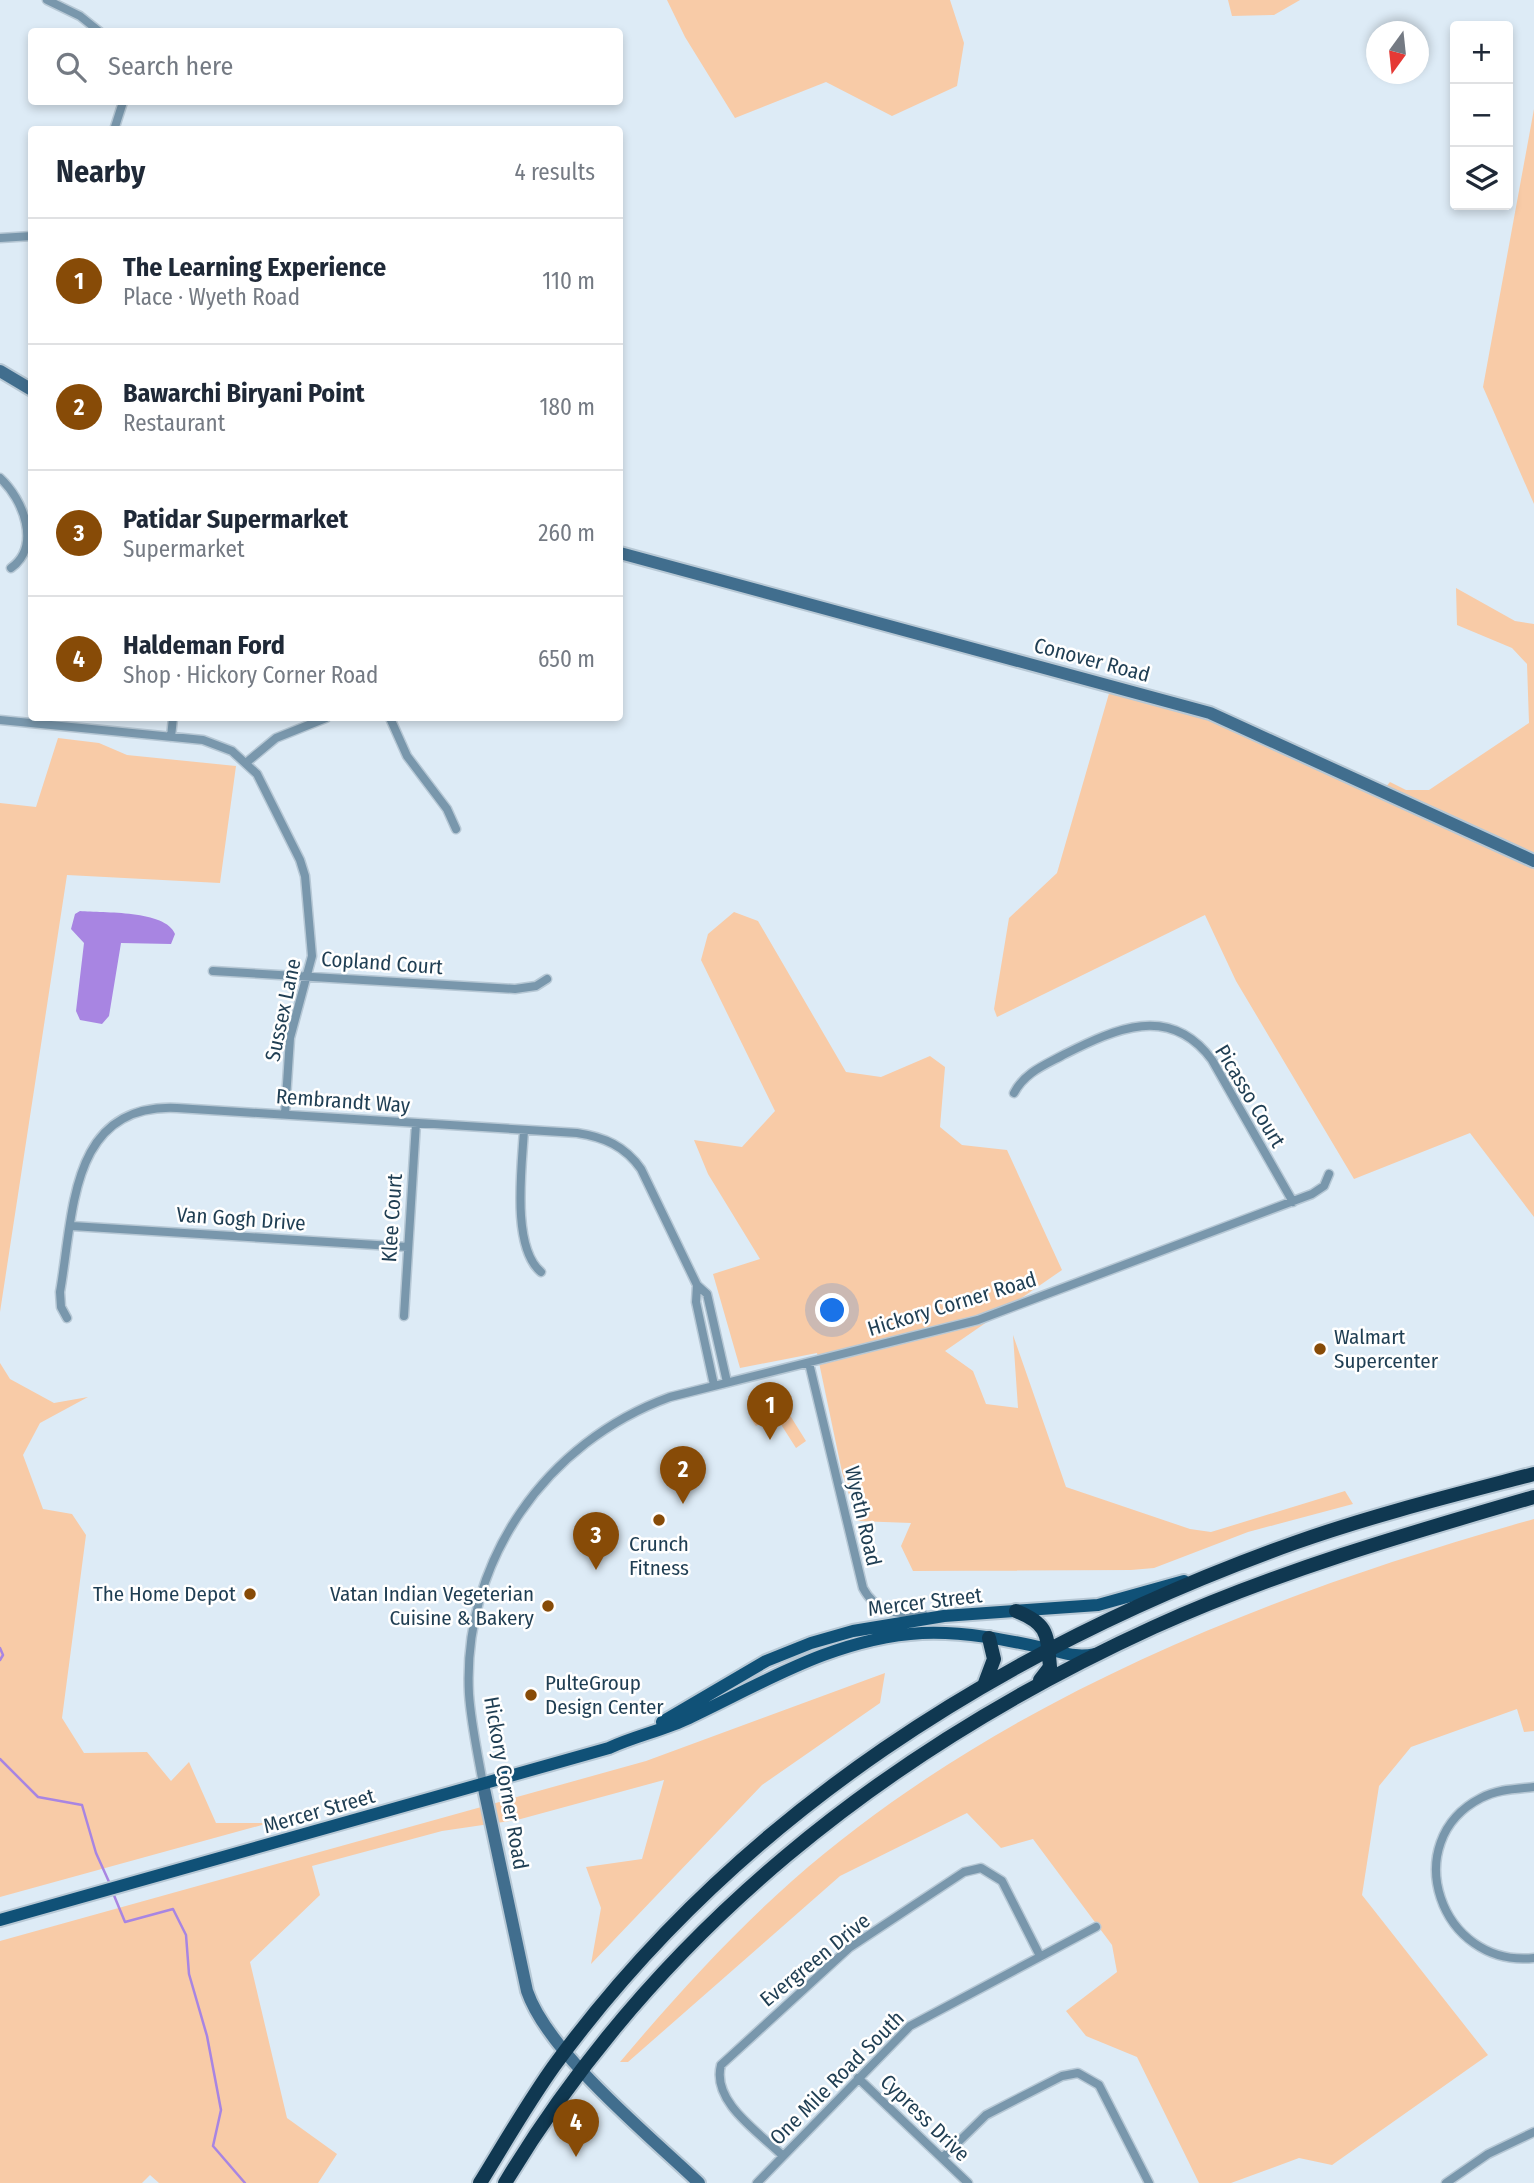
<!DOCTYPE html>
<html lang="en">
<head>
<meta charset="utf-8">
<style>
  body { margin:0; font-family:"Fira Sans Condensed",sans-serif; background:#f6f6f7; color:#1f2937 }
  .controls { position:absolute; right:21px; top:21px; display:grid; overflow:hidden; border-radius:7px; box-shadow:0 4px 10px #0003 }
  .controls button { width:63px; height:63px; display:grid; place-items:center; padding:0; border:0; border-bottom:2px solid #e0e1e3; background:#fff; color:#1f2937; font:35px sans-serif }
  .compass { position:absolute; left:1366px; top:21px; width:63px; height:63px; border-radius:50%; background:#fff; box-shadow:0 4px 10px #0003; rotate:195deg }
  .you { position:absolute; left:833px; top:1311px; width:24px; height:24px; margin:-18px; border:5px solid #fff; border-radius:50%; background:#1a73e8; box-shadow:0 0 0 10px #1a73e833 }
  .badge { display:grid; place-items:center; width:46px; height:46px; border-radius:50%; background:#874b07; color:#fff; font-size:23px; font-weight:700 }
  .pin { position:absolute; translate:-50% -58px; filter:drop-shadow(0 2px 4px #0008) }
  .pin::after { content:''; position:absolute; top:37px; width:24px; height:21px; background:inherit; clip-path:polygon(0 0,100% 0,50% 100%) }
  .list { margin:0; padding:0; list-style:none }
  h2 { display:flex; justify-content:space-between; align-items:center; height:91px; margin:0; padding:0 28px; font-size:30px }
  h2 small { font-size:23px; font-weight:400; color:#747a83 }
  .list li { display:grid; grid-template-columns:46px 1fr auto; gap:21px; align-items:center; box-sizing:border-box; height:126px; padding:0 28px; border-top:2px solid #e0e1e3 }
  .list b { display:block; font-size:26px; white-space:nowrap }
  .list p { margin:0; font-size:23px; white-space:nowrap; color:#747a83 }
  .list em { font-size:23px; font-style:normal; color:#747a83 }
  .icon { flex:none; width:38px; height:38px; fill:none; stroke:currentColor; stroke-width:2; stroke-linecap:round; stroke-linejoin:round }
  .map { position:relative; flex:none; width:1534px; height:2183px; overflow:hidden }
  .search { position:absolute; background:#fff; box-shadow:0 4px 10px #0003; left:28px; top:28px; width:595px; height:77px; display:flex; align-items:center; gap:18px; box-sizing:border-box; padding:0 24px; border-radius:7px; color:#747a83; font-size:26px }
  .panel { position:absolute; background:#fff; box-shadow:0 4px 10px #0003; left:28px; top:126px; width:595px; height:595px; border-radius:7px }
  .map>svg:first-child { display:block }
  .green { fill:#f8cba7 }
  .water { fill:#a885e2 }
  .lines { fill:none; stroke-linecap:round; stroke-linejoin:round }
  .stream { stroke:#a885e2; stroke-width:2.5 }
  .street-casing { stroke:#b7c8d5; stroke-width:11 }
  .secondary-casing { stroke:#b7c8d5; stroke-width:16 }
  .primary-casing { stroke:#b7c8d5; stroke-width:16 }
  .highway-casing { stroke:#b7c8d5; stroke-width:18 }
  .street { stroke:#7997ac; stroke-width:8 }
  .secondary { stroke:#416e8e; stroke-width:12 }
  .primary { stroke:#105177; stroke-width:12 }
  .highway { stroke:#103851; stroke-width:14 }
  .poi-dot { fill:#874b07; stroke:#fff; stroke-width:2.5 }
  .labels { text-anchor:middle; dominant-baseline:central; stroke-width:5; stroke-linejoin:round; paint-order:stroke }
  .street-label { font-size:21px; fill:#1f3e53; stroke:#fff }
  .poi-label { font-size:21px; fill:#1f3e53; stroke:#fff; text-anchor:start }
</style>
</head>
<body>
<div class="map">
<svg width="1534" height="2183" viewBox="0 0 1534 2183">
  <rect width="100%" height="100%" fill="#ddebf6"/>
  <path class="green" d="M667 0H950L964 43 957 86 892 116 826 82 735 118 685 37Z
    M1228 0H1300L1274 15 1232 16Z
    M1534 109V504L1483 387Z
    M1456 588 1515 621 1534 624V1217L1470 1133 1354 1179 1236 981 1205 915 997 1017 994 1009 1009 918 1057 873 1110 690 1219 721 1378 796 1390 782 1406 790H1429L1529 723 1527 664 1512 648 1457 625Z
    M58 738 99 743 127 755 236 766 220 883 67 875 0 1312V803L36 807Z
    M734 912 758 921 846 1072 881 1077 930 1056 945 1067 940 1127 962 1145 1007 1150 1062 1270 945 1351 973 1371 986 1404 1018 1408 1013 1335 1066 1487 1190 1529 1211 1532 1345 1491 1353 1504 1248 1532 1154 1568 1131 1570 913 1571 901 1546 911 1523 857 1521 842 1472 817 1353 740 1368 713 1274 760 1259 708 1174 694 1140 742 1147 775 1111 701 960 708 934Z
    M0 1363 10 1379 54 1403 88 1397 40 1423 23 1455 43 1509 72 1514 86 1535 62 1718 84 1753 147 1752 171 1781 189 1762 216 1823H269L0 1897Z
    M781 1401 806 1441 796 1448 775 1415 756 1426 751 1419Z
    M1534 1519V1731L1524 1732 1517 1709 1411 1747 1379 1786 1362 1895 1488 2055 1332 2165 1299 2158 1231 2183H1199L1137 2057 1086 2036 1066 2011 1117 1972 1112 1945 1033 1839 1001 1848 967 1813 840 1876 628 2062H620C674 1998 729 1937 792 1881 1000 1698 1271 1593 1534 1519Z
    M885 1673 880 1703 762 1785 591 1964 601 1908 586 1867 642 1859 664 1780 517 1820 442 1831 312 1866 320 1895 250 1962 287 2118 337 2154 318 2183H159L150 2175 142 2183H0V1941L646 1761Z"/>
  <path class="water" d="M80 911C103 913 166 910 175 934L171 944 121 943 109 1016 102 1024 80 1020 76 1011 84 943 71 929 75 914Z"/>
  <g class="lines">
    <path class="stream" d="M0 1648 3 1655 0 1660
      M0 1759 38 1797 82 1805 96 1853 110 1884
      M113 1893 125 1922 173 1909 186 1935 189 1974 207 2036 221 2110 213 2146 245 2183"/>
    <g class="street-casing">
      <path id="street" d="M47 0 80 16 100 32
        M114 130 123 102
        M0 238 32 236
        M0 478C23 499 42 546 11 568
        M390 718 407 756 447 809 456 829
        M0 720 203 740 232 751 257 774 300 860 305 876 312 956 290 1038 285 1114
        M171 737 173 718
        M247 762 276 738 326 718
        M213 971 515 989 536 986 547 979
        M1014 1093C1025 1072 1045 1065 1065 1054 1115 1029 1170 1003 1212 1060L1293 1202
        M524 1130C522 1166 511 1247 541 1272
        M72 1226 408 1247
        M697 1285 696 1302 714 1385
        M404 1316 416 1123
        M67 1318 61 1307 60 1292C74 1213 69 1103 177 1108L577 1133C604 1137 625 1146 641 1169L697 1285 707 1294 727 1382
        M809 1363 863 1588C876 1613 898 1614 924 1615
        M483 1784C478 1755 471 1724 469 1694 462 1561 546 1442 670 1397L978 1320 1312 1194 1324 1186 1329 1174
        M1534 1787C1516 1789 1498 1789 1481 1798 1397 1841 1440 1968 1534 1958
        M858 2078 968 2183
        M783 2156C760 2133 711 2102 721 2065L849 1948 964 1872 981 1868 1002 1881 1040 1956
        M942 2158 986 2115 1062 2076 1078 2073 1099 2085 1149 2183
        M757 2183 910 2026 1096 1927
        M1446 2183 1488 2154 1534 2132"/>
    </g>
    <g class="secondary-casing">
      <path id="secondary" d="M0 371 32 390
        M620 553 1210 713 1534 861
        M483 1784 527 1991C548 2053 650 2136 699 2183"/>
    </g>
    <g class="primary-casing">
      <path id="primary" d="M662 1722 766 1661 811 1643 853 1631 944 1616 1098 1605 1184 1581
        M0 1920 609 1748C635 1736 664 1730 689 1718 765 1682 835 1638 922 1633 963 1631 1008 1640 1048 1649 1065 1653 1077 1658 1095 1654"/>
    </g>
    <g class="highway-casing">
      <path id="highway" d="M1016 1611C1049 1624 1047 1635 1050 1667L1040 1680
        M985 1683 994 1659 989 1638
        M480 2183C504 2144 527 2104 554 2066 738 1814 1003 1647 1294 1543 1373 1515 1454 1495 1534 1474
        M505 2183C658 1929 887 1749 1154 1627 1275 1572 1406 1534 1534 1497"/>
    </g>
    <use href="#street" class="street"/>
    <use href="#secondary" class="secondary"/>
    <use href="#primary" class="primary"/>
    <use href="#highway" class="highway"/>
  </g>
  <g class="poi-dot">
    <circle cx="1320" cy="1349" r="7"/>
    <circle cx="659" cy="1520" r="7"/>
    <circle cx="250" cy="1594" r="7"/>
    <circle cx="548" cy="1606" r="7"/>
    <circle cx="531" cy="1695" r="7"/>
  </g>
  <g class="labels">
    <g class="street-label">
      <text transform="translate(1092 660) rotate(15)">Conover Road</text>
      <text transform="translate(382 963) rotate(4)">Copland Court</text>
      <text transform="translate(283 1010) rotate(-78)">Sussex Lane</text>
      <text transform="translate(1250 1096) rotate(59)">Picasso Court</text>
      <text transform="translate(343 1101) rotate(4)">Rembrandt Way</text>
      <text transform="translate(392 1218) rotate(-86)">Klee Court</text>
      <text transform="translate(241 1219) rotate(4)">Van Gogh Drive</text>
      <text transform="translate(952 1304) rotate(-17)">Hickory Corner Road</text>
      <text transform="translate(863 1516) rotate(77)">Wyeth Road</text>
      <text transform="translate(925 1602) rotate(-7)">Mercer Street</text>
      <text transform="translate(506 1783) rotate(80)">Hickory Corner Road</text>
      <text transform="translate(319 1811) rotate(-16)">Mercer Street</text>
      <text transform="translate(815 1960) rotate(-39)">Evergreen Drive</text>
      <text transform="translate(837 2078) rotate(-45)">One Mile Road South</text>
      <text transform="translate(925 2118) rotate(44)">Cypress Drive</text>
    </g>
    <g class="poi-label">
      <text x="1334" y="1337">Walmart<tspan x="1334" dy="24">Supercenter</tspan></text>
      <text x="659" y="1544" text-anchor="middle">Crunch<tspan x="659" dy="24">Fitness</tspan></text>
      <text x="236" y="1594" text-anchor="end">The Home Depot</text>
      <text x="534" y="1594" text-anchor="end">Vatan Indian Vegeterian<tspan x="534" dy="24">Cuisine &amp; Bakery</tspan></text>
      <text x="545" y="1683">PulteGroup<tspan x="545" dy="24">Design Center</tspan></text>
    </g>
  </g>
</svg>
<div class="controls">
<button>+</button>
<button>−</button>
<button><svg class="icon" aria-label="layers" viewBox="0 0 24 24"><path d="M12 4l9 5-9 5-9-5zM3 14l9 5 9-5"/></svg></button>
</div>
<svg class="compass" viewBox="-18 -18 36 36"><path d="M0-13l5 13h-10z" fill="#e53935"/><path d="M0 13l5-13h-10z" fill="#747a83"/></svg>
<div class="you"></div>
<div class="pin badge" style="left:770px;top:1440px">1</div>
<div class="pin badge" style="left:683px;top:1504px">2</div>
<div class="pin badge" style="left:596px;top:1570px">3</div>
<div class="pin badge" style="left:576px;top:2157px">4</div>
<div class="search"><svg class="icon" aria-label="search" viewBox="0 0 24 24"><circle cx="10" cy="10" r="6"/><path d="M15 15l6 6"/></svg>Search here</div>
<section class="panel">
<h2>Nearby<small>4 results</small></h2>
<ul class="list">
<li><span class="badge">1</span><div><b>The Learning Experience</b><p>Place · Wyeth Road</p></div><em>110 m</em></li>
<li><span class="badge">2</span><div><b>Bawarchi Biryani Point</b><p>Restaurant</p></div><em>180 m</em></li>
<li><span class="badge">3</span><div><b>Patidar Supermarket</b><p>Supermarket</p></div><em>260 m</em></li>
<li><span class="badge">4</span><div><b>Haldeman Ford</b><p>Shop · Hickory Corner Road</p></div><em>650 m</em></li>
</ul>
</section>
</div>
</body>
</html>
